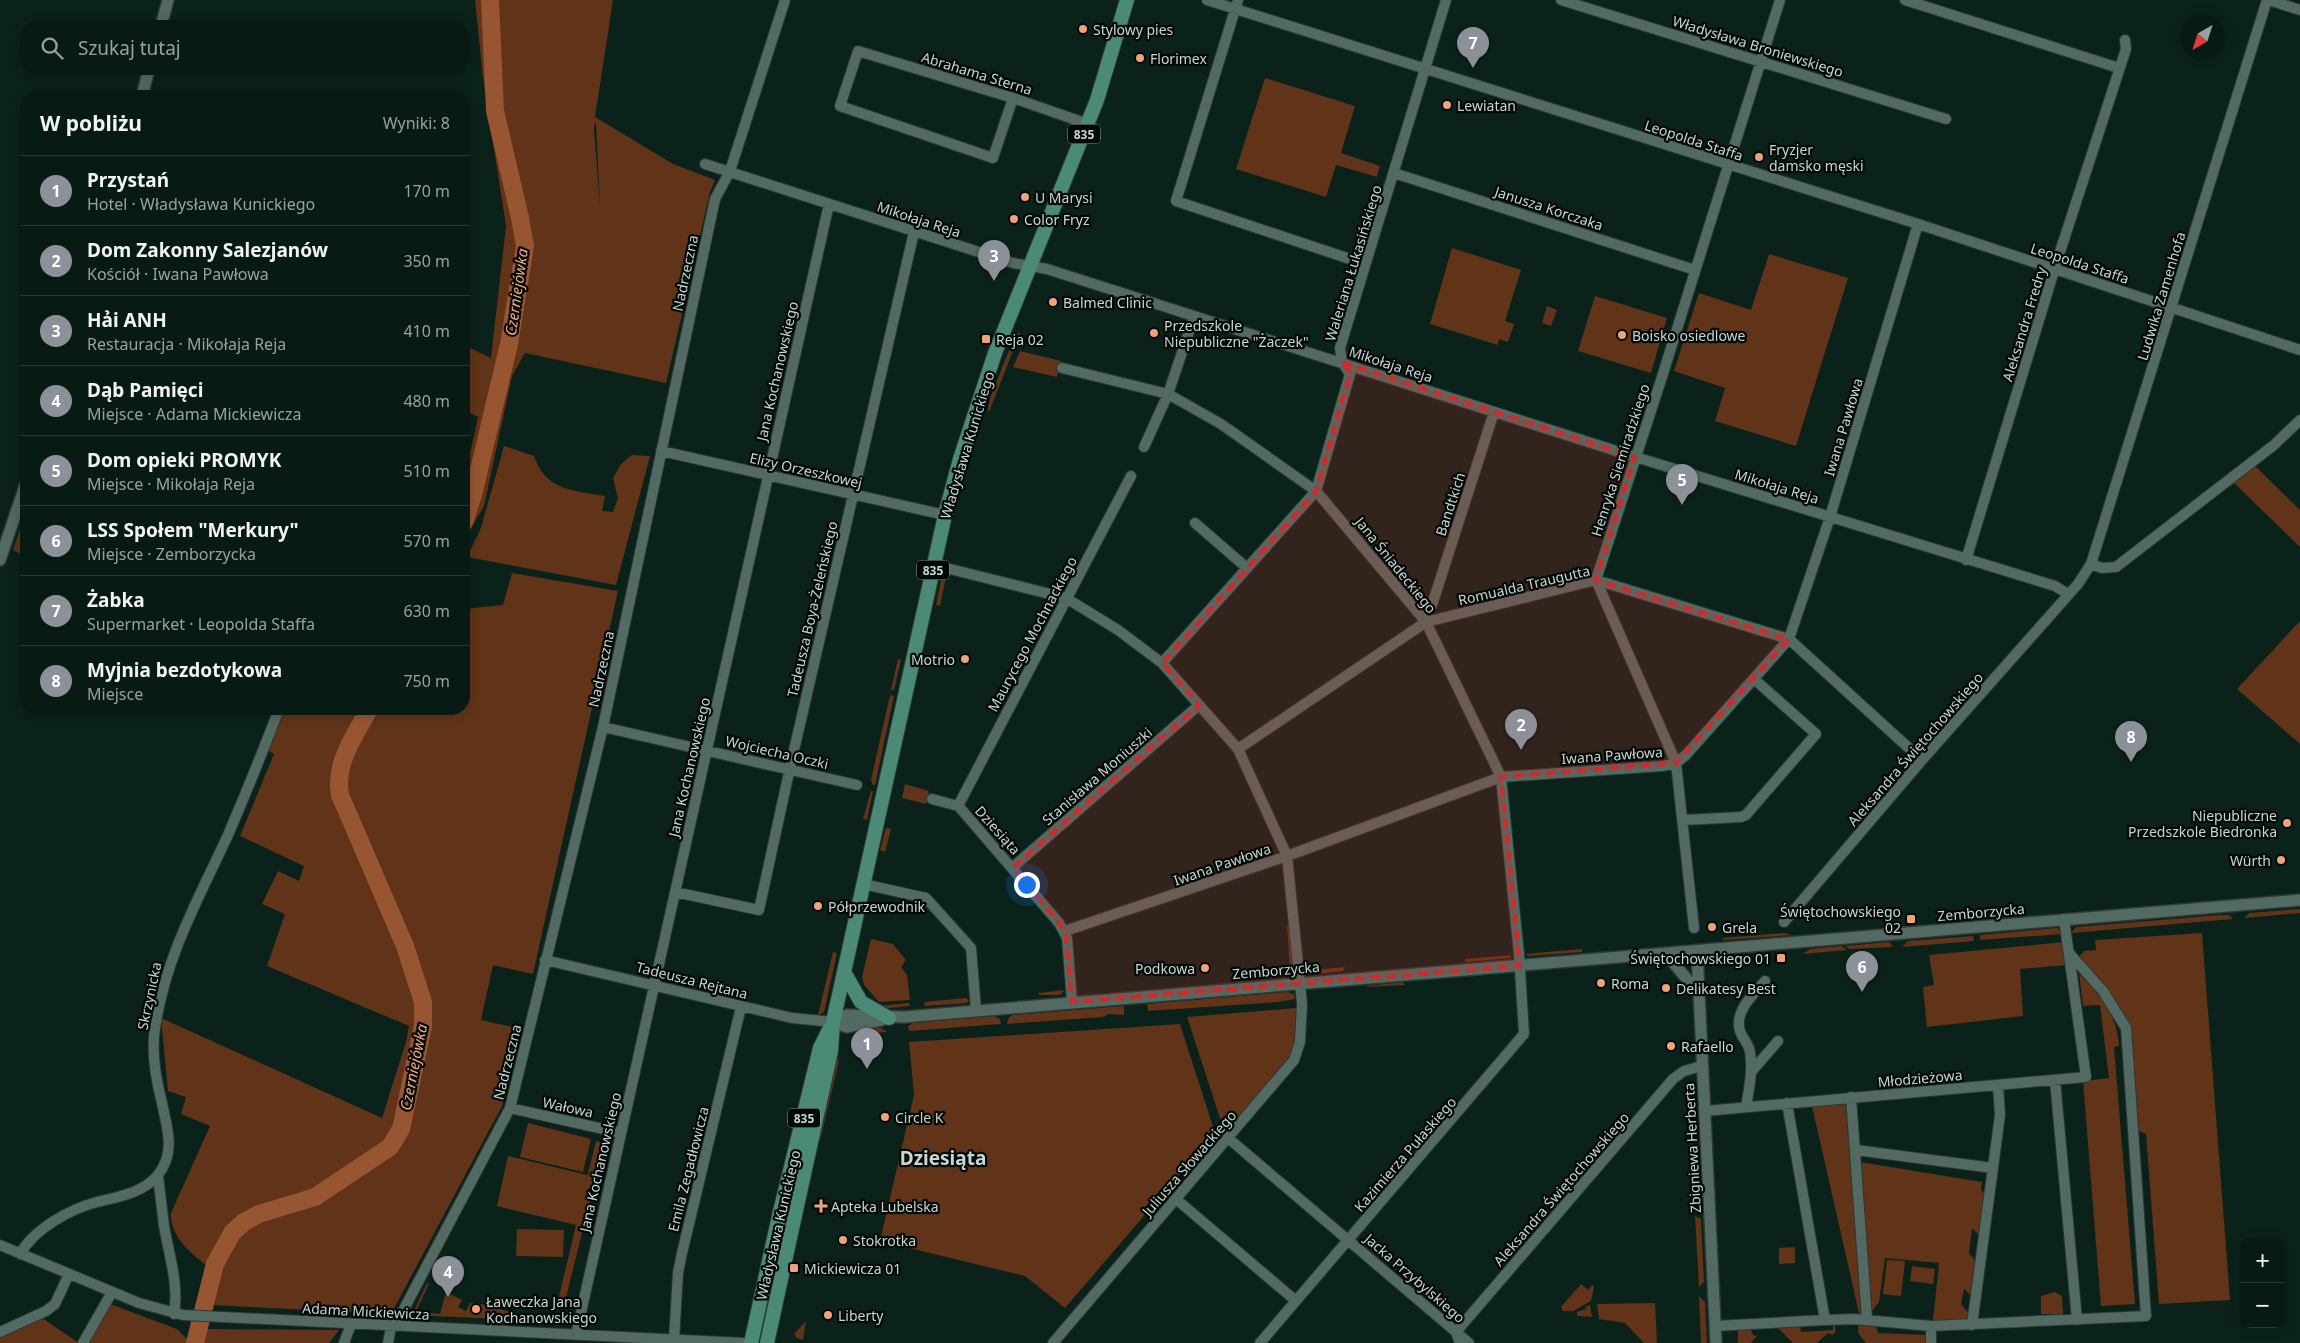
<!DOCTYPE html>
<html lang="pl">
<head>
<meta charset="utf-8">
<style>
  body { margin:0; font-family:"Noto Sans",sans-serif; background:#162722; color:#f1f3f6 }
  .controls { position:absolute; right:15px; bottom:15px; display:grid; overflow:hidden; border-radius:10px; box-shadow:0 2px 12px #0003 }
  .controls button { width:45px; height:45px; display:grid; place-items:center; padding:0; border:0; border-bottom:1px solid #293834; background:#081a14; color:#f1f3f6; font:25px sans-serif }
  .compass { position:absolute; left:2180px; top:15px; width:45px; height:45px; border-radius:50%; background:#081a14; box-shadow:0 2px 12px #0003; rotate:219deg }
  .you { position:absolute; left:1026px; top:884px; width:18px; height:18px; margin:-12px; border:4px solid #fff; border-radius:50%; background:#1a73e8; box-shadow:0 0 0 8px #1a73e833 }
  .badge { display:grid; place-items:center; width:32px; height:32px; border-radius:50%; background:#8c9099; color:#fff; font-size:16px; font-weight:700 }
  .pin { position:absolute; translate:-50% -41px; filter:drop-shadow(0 1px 2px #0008) }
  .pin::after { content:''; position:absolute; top:26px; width:18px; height:15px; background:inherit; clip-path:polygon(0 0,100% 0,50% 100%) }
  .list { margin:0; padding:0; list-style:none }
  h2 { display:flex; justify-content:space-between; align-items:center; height:65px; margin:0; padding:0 20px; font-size:21px }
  h2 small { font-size:16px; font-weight:400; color:#98a1a0 }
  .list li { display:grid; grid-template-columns:32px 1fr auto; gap:15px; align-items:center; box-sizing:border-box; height:70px; padding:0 20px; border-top:1px solid #293834 }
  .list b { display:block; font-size:19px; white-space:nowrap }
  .list p { margin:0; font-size:16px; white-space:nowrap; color:#98a1a0 }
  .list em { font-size:16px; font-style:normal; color:#98a1a0 }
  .icon { flex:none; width:28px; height:28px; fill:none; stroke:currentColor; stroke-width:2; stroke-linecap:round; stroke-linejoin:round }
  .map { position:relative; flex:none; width:2300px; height:1343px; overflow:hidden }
  .search { position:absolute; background:#081a14; box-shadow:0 2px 12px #0003; left:20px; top:20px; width:450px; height:55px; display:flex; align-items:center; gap:12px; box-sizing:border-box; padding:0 18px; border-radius:20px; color:#98a1a0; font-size:19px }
  .panel { position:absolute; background:#081a14; box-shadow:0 2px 12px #0003; left:20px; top:90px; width:450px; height:625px; border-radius:20px }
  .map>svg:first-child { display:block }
  .green { fill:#613318; fill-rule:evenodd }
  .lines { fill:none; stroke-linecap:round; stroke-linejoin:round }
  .river { stroke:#975631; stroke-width:18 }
  .minor-casing { stroke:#2c3833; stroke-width:12 }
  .tertiary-casing { stroke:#2c3833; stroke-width:14 }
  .primary-casing { stroke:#2c3833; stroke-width:16 }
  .minor { stroke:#526a62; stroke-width:10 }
  .tertiary { stroke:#526a62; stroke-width:11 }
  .primary { stroke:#4c8a78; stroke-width:14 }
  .marked { fill:#d62828; fill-opacity:0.2; stroke:#d62828; stroke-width:4; stroke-dasharray:10 6; stroke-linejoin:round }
  .poi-dot { fill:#f0a278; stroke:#030907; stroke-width:2 }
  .labels { text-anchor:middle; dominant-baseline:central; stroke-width:4.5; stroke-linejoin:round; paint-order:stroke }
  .shield { fill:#030907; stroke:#8d9894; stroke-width:1 }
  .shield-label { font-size:12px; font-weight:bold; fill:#c8d6d1 }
  .poi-label { font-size:14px; fill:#c8d6d1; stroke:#030907; text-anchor:start }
  .street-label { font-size:14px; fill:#c8d6d1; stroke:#030907 }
  .water-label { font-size:15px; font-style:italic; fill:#f5ab82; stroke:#030907 }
  .district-label { font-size:19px; font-weight:bold; fill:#c8d6d1; stroke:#030907 }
</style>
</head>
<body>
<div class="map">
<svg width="2300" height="1343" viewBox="0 0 2300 1343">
  <rect width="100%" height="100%" fill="#0b221b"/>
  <path class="green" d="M475 0H613L595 117 673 164 715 180 710 192 666 383 525 353 512 376 484 506 464 541V481L478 417 464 410V345L491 358 506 226 483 78ZM595 122 596 123 600 208 594 129Z
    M1265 78 1355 106 1341 153 1380 166 1377 177 1336 165 1326 197 1236 169Z
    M1452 248 1521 270 1505 321 1514 324 1508 342 1499 339 1498 345 1430 324Z
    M1769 254 1848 278 1796 446 1715 421 1725 388 1674 371 1699 293 1751 310Z
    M1595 296 1667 318 1651 373 1578 351Z
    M1547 306 1557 310 1551 326 1542 323Z
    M1016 333H1020L989 412 988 409 990 398Z
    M1020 351 1061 361 1057 377 1013 367Z
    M504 446 534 456C546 491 572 490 605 496L602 511 613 512 618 498 613 478 621 464 632 455 650 456 616 585 467 557 481 528Z
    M2254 465 2300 510V547L2234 483Z
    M26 511V557L13 550Z
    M512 573 618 591 533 974 493 965 481 1020 521 1029 502 1106 391 1314 210 1305 206 1329 339 1330 329 1343H88L110 1304 177 1329 187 1339 207 1266C190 1252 170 1237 171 1213L210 1126 181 1114 186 1097 168 1091 161 1018 382 1118 406 1042 409 1026 267 966 285 914 262 904 278 871 299 881 304 866 240 836 274 754 268 750 284 709H464V609L503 605Z
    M946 576 940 606 936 605 941 580Z
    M2300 621V744L2237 689Z
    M898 659 901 660 894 690H891Z
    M890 695 894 696 875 785H873L871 780Z
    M905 784 929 791 926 804 902 798Z
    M871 791H873L867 820 863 819Z
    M886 828 891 829 885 852 880 850Z
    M2300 909V913L2245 918 2249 913Z
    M2220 915H2229L2233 919 2071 933 2076 927Z
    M1287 926H1291L1294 969 1290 967Z
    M2057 928 2063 934 1980 940V935Z
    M1784 933 1793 935 1723 940V938Z
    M2202 933 2230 1300 2159 1304 2146 1134 2139 1131 2131 1027 2107 990 2079 957 2084 951 2096 950 2095 940Z
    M1973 936 1974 941 1902 947 1908 941Z
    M871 939 893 944 906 960 901 967 907 975 910 1000 879 1002 864 985 862 977Z
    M1889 942 1893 947 1849 949 1846 946Z
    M2064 942 2067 965 2020 969 2023 1016 1927 1027 1923 987 1934 985 1929 955Z
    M1842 946 1847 950 1803 954 1810 949Z
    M1582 949V952L1529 956 1525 954Z
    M833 952 837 953 824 1012 818 1015Z
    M1511 955V958L1465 962V959Z
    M1345 967 1343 971 1315 974V970Z
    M1293 972 1287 977H1263V974Z
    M2079 972C2101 997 2116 1011 2119 1046L2114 1047 2135 1304 2101 1306 2083 1081 2109 1078 2100 1005 2083 1006Z
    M1403 982 1405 985 1366 987 1367 986Z
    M1065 990 1060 995H1039V993Z
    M1287 992 1294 994 1295 999 1279 1002 1148 1011 1147 1004Z
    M867 996 877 1006 909 1003 910 1006 881 1009 864 999Z
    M966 998 969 1000 967 1003 925 1006 924 1002Z
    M1124 1006V1015L1108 1014 1104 1017 1007 1024 1009 1017 1013 1015Z
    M1297 1008 1295 1043 1289 1059 1228 1133 1224 1130 1187 1017Z
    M994 1016 1000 1019 1001 1024 909 1031 908 1027 912 1023Z
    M1180 1024 1215 1133 1065 1308 1025 1276 880 1241 914 1095 909 1042Z
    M878 1026 887 1032 857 1034 854 1031Z
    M836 1056 839 1060 820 1141 819 1136Z
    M1848 1103 1854 1161 1982 1182 1981 1190 1985 1195 1979 1235 1972 1228 1969 1253 1976 1262 1972 1296 1964 1289 1961 1304 1969 1314 1968 1322 1933 1321 1939 1263 1885 1258 1879 1302 1871 1312 1878 1333 1927 1335V1343H1866L1858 1333 1859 1313 1812 1106Z
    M528 1123 591 1139 583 1172 520 1157Z
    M596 1141 604 1143 565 1302 558 1301 576 1225 497 1206 508 1156 587 1175 586 1182Z
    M1693 1162 1699 1178 1700 1199 1695 1205Z
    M1695 1216 1701 1219 1704 1282 1699 1287Z
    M517 1229 564 1230 563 1257 516 1256Z
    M1795 1247V1263L1779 1264V1248Z
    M1887 1260 1905 1261 1901 1296 1883 1294Z
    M1912 1266 1935 1269 1933 1284 1910 1281Z
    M427 1283 429 1284 416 1311 440 1314 446 1292 462 1300 458 1307 466 1311 470 1303 489 1305 524 1317V1320L412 1315Z
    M1581 1284 1588 1290 1592 1285 1594 1287 1591 1301 1573 1311H1563L1561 1307Z
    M2055 1292 2062 1296 2063 1314H2041V1296Z
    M1699 1296 1705 1302 1707 1343H1701Z
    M1655 1303 1657 1343H1644L1625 1323 1599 1319 1597 1304Z
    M1590 1305 1592 1317 1577 1316V1312L1586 1309 1585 1307Z
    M42 1318 79 1343H0V1335Z
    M806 1321 803 1340 797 1338 794 1334Z
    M1833 1323 1836 1330 1833 1335 1828 1333 1817 1343H1793L1778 1328 1779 1326 1800 1324 1801 1332 1833 1330Z
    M1738 1327H1750L1753 1335 1757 1336 1751 1343H1738Z"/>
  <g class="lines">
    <path class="river" d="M464 522 473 495 509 344 525 246 520 218 495 111 490 0
      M195 1343 215 1264 232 1233 244 1222 259 1214 315 1197 390 1147 401 1129 423 1026V1002L405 946 340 795C334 763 355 736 369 709"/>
    <g class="minor-casing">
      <path id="minor" d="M1207 0 1918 224 2300 350
        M1238 0 1176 201 1365 264
        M1561 0 1946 119
        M1905 0 2119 68
        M2269 0 2300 10
        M1013 98 993 158 840 106 858 51 1013 98 1088 124
        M705 164 1013 263 1047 269 1629 455 2055 586 2068 594
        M1394 173 1695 270
        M1062 368 1168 394 1221 424 1316 491 1426 622 1501 777 1519 954 1524 1034 1260 1343
        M1144 447 1168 394 1194 317
        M661 451 945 515
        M1195 523 1247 568
        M1966 560 2057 261 2126 49 2125 40
        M2091 564 2102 568 2116 567 2274 445 2300 420
        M934 565 1066 598 1118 630 1162 663 1238 749 1287 856 1302 1004 1300 1042 1294 1060 1053 1343
        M1432 605 1494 412
        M1162 663 1316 491 1350 374 1342 362 1340 348 1446 0
        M603 727 857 785
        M1238 749 1426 622 1596 580 1789 639 1922 760
        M932 799 958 806 961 809 1059 923 1067 938 1072 1002
        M958 806 1131 476
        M1684 820 1741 817 1746 815 1816 734 1754 679
        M1013 867 1199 705
        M863 884 926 898 971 948 976 1010
        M675 892 759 910 791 763 914 232
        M1784 922 1922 760 2078 584 2091 564 2267 0
        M1694 928 1676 763 1596 580 1661 380 1780 0
        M1065 931 1287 856 1501 777 1663 766 1676 763 1686 755 1789 639 1830 517 1918 224
        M545 960 792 1018 833 1022
        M1752 1071 1778 1041
        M2055 1080 2077 1320
        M1851 1097 1867 1319
        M1787 1103 1825 1320 1854 1319 1931 1326 2146 1316 2126 1028 2103 991 2069 953
        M1746 1107C1749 1088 1753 1071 1750 1052 1749 1044 1742 1038 1740 1031 1734 1011 1753 995 1765 981
        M510 1108 621 1133
        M1705 1111 2086 1077 2064 919
        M1228 1138 1469 1343
        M1856 1150 1993 1168
        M158 1176C160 1192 162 1209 164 1226 169 1255 179 1284 174 1314
        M1176 1199 1296 1301
        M0 1245 139 1303 183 1315 744 1343
        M20 1254C34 1229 70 1209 97 1202 118 1197 143 1193 158 1175 176 1152 167 1128 162 1103 156 1080 151 1052 155 1028 166 955 198 900 228 835 246 793 263 751 279 709
        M1972 1325 2000 1115 1998 1085
        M395 1326 510 1108 603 727 715 199 730 171 785 0
        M1715 1326 1825 1320
        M1931 1326V1343
        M0 1332 46 1311 55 1304 69 1274
        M576 1335 829 204
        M674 1340 678 1273 682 1253 741 1007
        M83 1343 112 1292
        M344 1343 351 1324
        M388 1343 391 1326
        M1460 1343 1456 1332 1673 1079 1684 1071 1702 1066"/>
    </g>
    <g class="tertiary-casing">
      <path id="tertiary" d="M161 26 168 0
        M142 96 149 69
        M0 560 26 483
        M1697 951 1716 1343
        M1665 953 1698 992
        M833 1022 847 1015 904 1017 2300 900
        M833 1022 847 1027 882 1020"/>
    </g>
    <g class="primary-casing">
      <path id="primary" d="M844 972 861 1002 889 1018
        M751 1343 779 1216 820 1048 829 1030
        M767 1343 831 1051 833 1022 945 515 960 459 995 353 1097 100 1127 0"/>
    </g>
    <use href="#minor" class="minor"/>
    <use href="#tertiary" class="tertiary"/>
    <use href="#primary" class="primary"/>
  </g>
  <path class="marked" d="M1342 362 1635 457 1596 580 1789 639 1676 763 1501 777 1520 966 1072 1002 1065 931 1013 867 1199 705 1162 663 1316 491 1350 373Z"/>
  <g class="poi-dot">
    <circle cx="1083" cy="29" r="5"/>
    <circle cx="1140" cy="58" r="5"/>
    <circle cx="1447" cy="105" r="5"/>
    <circle cx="1759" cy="157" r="5"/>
    <circle cx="1025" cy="197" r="5"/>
    <circle cx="1014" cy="219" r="5"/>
    <circle cx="1053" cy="302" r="5"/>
    <circle cx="1154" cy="333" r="5"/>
    <circle cx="1622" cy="335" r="5"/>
    <rect x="981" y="334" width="10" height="10" rx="2.5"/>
    <circle cx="965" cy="659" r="5"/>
    <circle cx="2287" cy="823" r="5"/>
    <circle cx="2281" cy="860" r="5"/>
    <circle cx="818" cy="906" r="5"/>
    <rect x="1906" y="914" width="10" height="10" rx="2.5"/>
    <circle cx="1712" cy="927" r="5"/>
    <rect x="1776" y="953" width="10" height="10" rx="2.5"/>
    <circle cx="1205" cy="968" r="5"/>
    <circle cx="1601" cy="983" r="5"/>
    <circle cx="1666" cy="988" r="5"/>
    <circle cx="1671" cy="1046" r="5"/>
    <circle cx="885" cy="1117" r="5"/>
    <path d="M818.5 1198.5h5v5h5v5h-5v5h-5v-5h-5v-5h5z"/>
    <circle cx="843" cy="1240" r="5"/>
    <rect x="789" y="1263" width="10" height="10" rx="2.5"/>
    <circle cx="476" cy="1309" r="5"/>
    <circle cx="828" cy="1315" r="5"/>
  </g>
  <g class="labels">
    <g class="shield">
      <rect x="1068" y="124.5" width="32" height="19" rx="4"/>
      <rect x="917" y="560.5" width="32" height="19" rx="4"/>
      <rect x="788" y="1108.5" width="32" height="19" rx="4"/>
    </g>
    <g class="shield-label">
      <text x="1084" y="134">835</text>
      <text x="933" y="570">835</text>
      <text x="804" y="1118">835</text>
    </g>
    <g class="poi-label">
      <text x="1093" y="29">Stylowy pies</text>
      <text x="1150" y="58">Florimex</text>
      <text x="1457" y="105">Lewiatan</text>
      <text x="1769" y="149">Fryzjer<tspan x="1769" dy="16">damsko męski</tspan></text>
      <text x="1035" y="197">U Marysi</text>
      <text x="1024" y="219">Color Fryz</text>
      <text x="1063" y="302">Balmed Clinic</text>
      <text x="1164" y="325">Przedszkole<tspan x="1164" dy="16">Niepubliczne "Żaczek"</tspan></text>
      <text x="1632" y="335">Boisko osiedlowe</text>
      <text x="996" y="339">Reja 02</text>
      <text x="955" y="659" text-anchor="end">Motrio</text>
      <text x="2277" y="815" text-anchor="end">Niepubliczne<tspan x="2277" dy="16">Przedszkole Biedronka</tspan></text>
      <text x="2271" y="860" text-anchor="end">Würth</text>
      <text x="828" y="906">Półprzewodnik</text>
      <text x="1901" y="911" text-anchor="end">Świętochowskiego<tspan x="1901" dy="16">02</tspan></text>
      <text x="1722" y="927">Grela</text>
      <text x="1771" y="958" text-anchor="end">Świętochowskiego 01</text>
      <text x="1195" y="968" text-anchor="end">Podkowa</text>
      <text x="1611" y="983">Roma</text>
      <text x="1676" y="988">Delikatesy Best</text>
      <text x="1681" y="1046">Rafaello</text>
      <text x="895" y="1117">Circle K</text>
      <text x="831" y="1206">Apteka Lubelska</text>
      <text x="853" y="1240">Stokrotka</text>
      <text x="804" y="1268">Mickiewicza 01</text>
      <text x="486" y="1301">Ławeczka Jana<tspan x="486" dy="16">Kochanowskiego</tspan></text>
      <text x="838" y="1315">Liberty</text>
    </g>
    <g class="street-label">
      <text transform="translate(1758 46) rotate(17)">Władysława Broniewskiego</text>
      <text transform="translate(977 73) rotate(17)">Abrahama Sterna</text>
      <text transform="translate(1694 140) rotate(18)">Leopolda Staffa</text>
      <text transform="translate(1549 208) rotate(18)">Janusza Korczaka</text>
      <text transform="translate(919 219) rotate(18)">Mikołaja Reja</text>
      <text transform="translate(1353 263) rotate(-73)">Waleriana Łukasińskiego</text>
      <text transform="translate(2080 263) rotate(18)">Leopolda Staffa</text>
      <text transform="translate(685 273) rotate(-78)">Nadrzeczna</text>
      <text transform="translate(2161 296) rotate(-73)">Ludwika Zamenhofa</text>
      <text transform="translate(2024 324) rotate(-73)">Aleksandra Fredry</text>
      <text transform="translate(1391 364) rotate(18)">Mikołaja Reja</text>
      <text transform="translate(777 371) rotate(-77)">Jana Kochanowskiego</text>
      <text transform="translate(1843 427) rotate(-73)">Iwana Pawłowa</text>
      <text transform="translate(967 445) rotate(-73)">Władysława Kunickiego</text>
      <text transform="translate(1620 460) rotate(-72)">Henryka Siemiradzkiego</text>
      <text transform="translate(806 470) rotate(13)">Elizy Orzeszkowej</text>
      <text transform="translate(1777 486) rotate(17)">Mikołaja Reja</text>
      <text transform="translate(1450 504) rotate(-72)">Bandtkich</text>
      <text transform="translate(1396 565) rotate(51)">Jana Śniadeckiego</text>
      <text transform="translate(1524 585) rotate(-13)">Romualda Traugutta</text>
      <text transform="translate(812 609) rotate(-77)">Tadeusza Boya-Żeleńskiego</text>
      <text transform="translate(1032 634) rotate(-62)">Maurycego Mochnackiego</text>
      <text transform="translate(601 669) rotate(-78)">Nadrzeczna</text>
      <text transform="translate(1915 749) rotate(-49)">Aleksandra Świętochowskiego</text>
      <text transform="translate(777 752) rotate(13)">Wojciecha Oczki</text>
      <text transform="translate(1612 755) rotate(-4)">Iwana Pawłowa</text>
      <text transform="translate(689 767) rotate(-77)">Jana Kochanowskiego</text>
      <text transform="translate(1097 776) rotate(-41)">Stanisława Moniuszki</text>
      <text transform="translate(998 830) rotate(48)">Dziesiąta</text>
      <text transform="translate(1222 864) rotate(-19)">Iwana Pawłowa</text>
      <text transform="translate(1981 912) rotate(-5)">Zemborzycka</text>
      <text transform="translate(1276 970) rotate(-5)">Zemborzycka</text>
      <text transform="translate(692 980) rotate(14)">Tadeusza Rejtana</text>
      <text transform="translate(149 996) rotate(-78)">Skrzynicka</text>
      <text transform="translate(507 1062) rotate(-76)">Nadrzeczna</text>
      <text transform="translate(1920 1078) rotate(-5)">Młodzieżowa</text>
      <text transform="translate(568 1107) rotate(12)">Wałowa</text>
      <text transform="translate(1692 1148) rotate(-93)">Zbigniewa Herberta</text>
      <text transform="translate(1405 1154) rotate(-49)">Kazimierza Pułaskiego</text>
      <text transform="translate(600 1162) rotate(-77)">Jana Kochanowskiego</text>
      <text transform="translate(1189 1163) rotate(-49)">Juliusza Słowackiego</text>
      <text transform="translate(688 1169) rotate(-76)">Emila Zegadłowicza</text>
      <text transform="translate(1561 1189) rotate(-49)">Aleksandra Świętochowskiego</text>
      <text transform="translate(778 1225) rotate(-77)">Władysława Kunickiego</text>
      <text transform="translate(1415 1278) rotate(41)">Jacka Przybylskiego</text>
      <text transform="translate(366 1311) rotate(3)">Adama Mickiewicza</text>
    </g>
    <g class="water-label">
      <text transform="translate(516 292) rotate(-82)">Czerniejówka</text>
      <text transform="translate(413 1067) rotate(-79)">Czerniejówka</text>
    </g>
    <g class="district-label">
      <text x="943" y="1158">Dziesiąta</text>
    </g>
  </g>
</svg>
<div class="controls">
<button>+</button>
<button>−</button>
</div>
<svg class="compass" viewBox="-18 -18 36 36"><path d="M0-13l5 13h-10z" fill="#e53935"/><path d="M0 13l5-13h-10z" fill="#98a1a0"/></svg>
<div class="you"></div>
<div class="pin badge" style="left:867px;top:1069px">1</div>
<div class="pin badge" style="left:1521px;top:750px">2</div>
<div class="pin badge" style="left:994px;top:281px">3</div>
<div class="pin badge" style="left:448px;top:1297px">4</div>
<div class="pin badge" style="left:1682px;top:505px">5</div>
<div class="pin badge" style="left:1862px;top:992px">6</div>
<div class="pin badge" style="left:1473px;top:68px">7</div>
<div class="pin badge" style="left:2131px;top:762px">8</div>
<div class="search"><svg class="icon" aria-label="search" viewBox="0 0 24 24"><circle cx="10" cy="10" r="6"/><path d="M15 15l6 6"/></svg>Szukaj tutaj</div>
<section class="panel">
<h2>W pobliżu<small>Wyniki: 8</small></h2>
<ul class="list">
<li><span class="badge">1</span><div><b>Przystań</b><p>Hotel · Władysława Kunickiego</p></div><em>170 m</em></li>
<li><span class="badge">2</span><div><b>Dom Zakonny Salezjanów</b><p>Kościół · Iwana Pawłowa</p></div><em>350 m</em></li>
<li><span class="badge">3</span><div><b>Hải ANH</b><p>Restauracja · Mikołaja Reja</p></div><em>410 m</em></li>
<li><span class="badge">4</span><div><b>Dąb Pamięci</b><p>Miejsce · Adama Mickiewicza</p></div><em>480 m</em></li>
<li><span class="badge">5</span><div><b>Dom opieki PROMYK</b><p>Miejsce · Mikołaja Reja</p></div><em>510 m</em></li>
<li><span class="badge">6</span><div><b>LSS Społem &quot;Merkury&quot;</b><p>Miejsce · Zemborzycka</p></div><em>570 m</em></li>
<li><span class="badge">7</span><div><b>Żabka</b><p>Supermarket · Leopolda Staffa</p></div><em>630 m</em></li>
<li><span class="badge">8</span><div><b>Myjnia bezdotykowa</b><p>Miejsce</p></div><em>750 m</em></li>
</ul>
</section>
</div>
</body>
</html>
